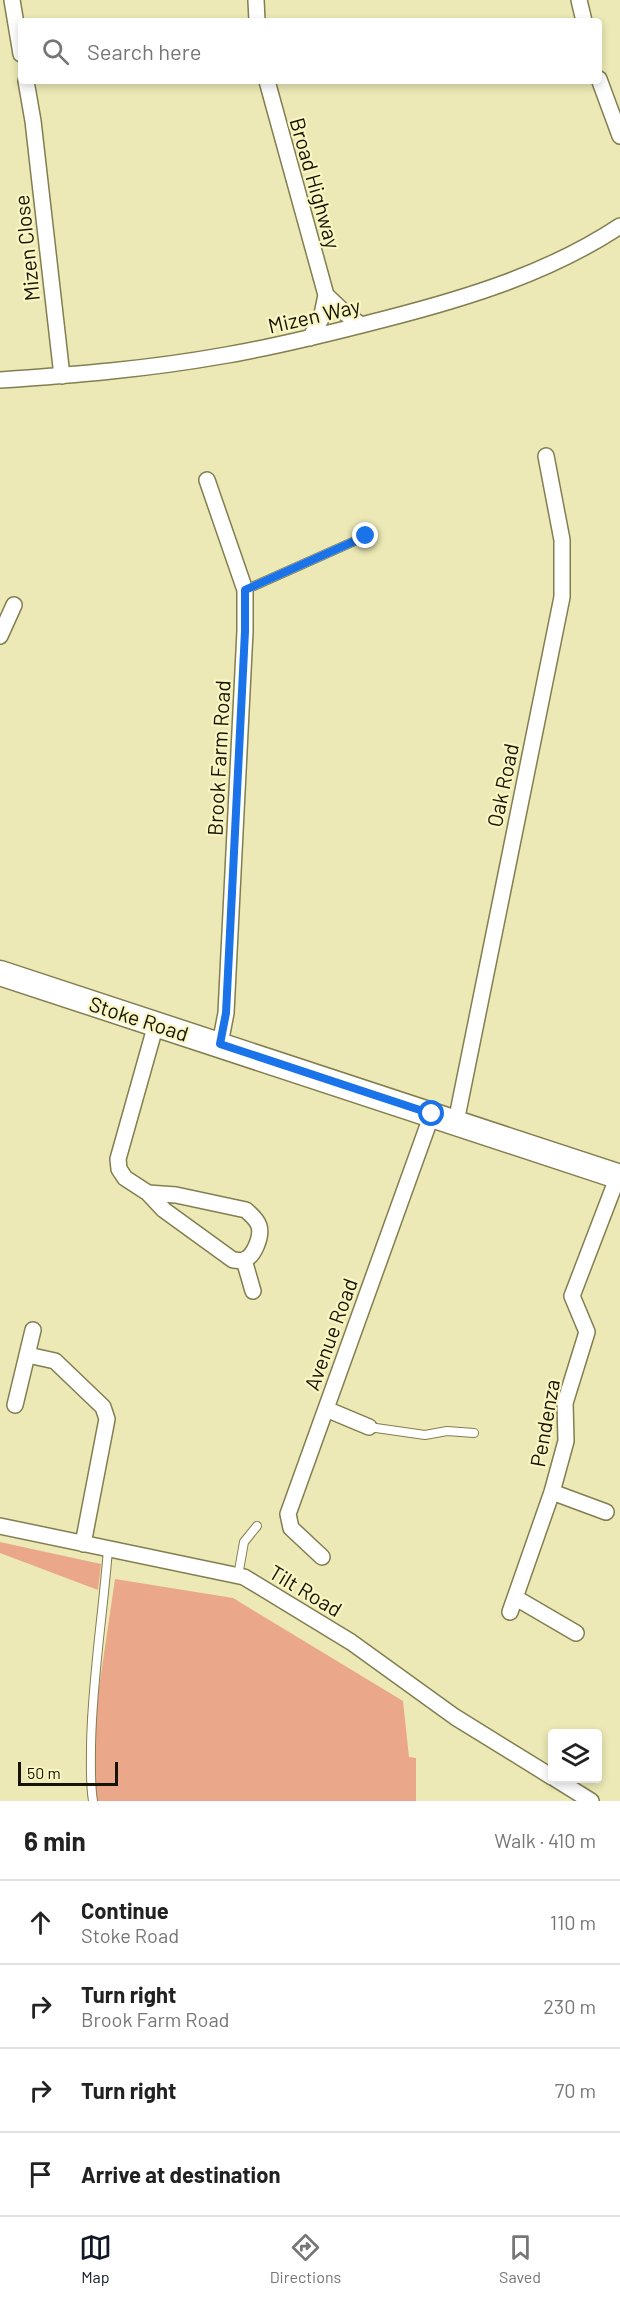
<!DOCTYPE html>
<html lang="en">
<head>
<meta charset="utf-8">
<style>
  body { margin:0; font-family:Barlow,sans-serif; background:#f2f2f2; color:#222 }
  .controls { position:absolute; right:18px; bottom:18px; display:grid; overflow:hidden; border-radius:6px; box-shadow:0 3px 9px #0003 }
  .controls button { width:54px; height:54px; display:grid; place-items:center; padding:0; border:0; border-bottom:2px solid #e0e0e0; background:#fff; color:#222; font:30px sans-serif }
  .scale { position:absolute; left:18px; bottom:15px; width:100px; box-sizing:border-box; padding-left:6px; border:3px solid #151302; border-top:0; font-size:16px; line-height:21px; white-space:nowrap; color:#151302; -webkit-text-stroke:4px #faf6c3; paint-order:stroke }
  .stop { position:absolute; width:18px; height:18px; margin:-14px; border:4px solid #1a73e8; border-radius:50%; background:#fff }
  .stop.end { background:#1a73e8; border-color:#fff; box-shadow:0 2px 6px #0008 }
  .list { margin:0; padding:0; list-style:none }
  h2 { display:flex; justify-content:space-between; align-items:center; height:78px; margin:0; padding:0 24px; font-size:26px }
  h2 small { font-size:20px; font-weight:400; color:#767676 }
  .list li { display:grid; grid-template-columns:39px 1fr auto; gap:18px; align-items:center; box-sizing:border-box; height:84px; padding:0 24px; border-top:2px solid #e0e0e0 }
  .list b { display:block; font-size:22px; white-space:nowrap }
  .list p { margin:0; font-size:20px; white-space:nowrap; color:#767676 }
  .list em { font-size:20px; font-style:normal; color:#767676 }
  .icon { flex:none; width:33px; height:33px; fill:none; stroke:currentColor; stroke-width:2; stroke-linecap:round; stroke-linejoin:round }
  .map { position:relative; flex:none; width:620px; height:1801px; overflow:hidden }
  .search { position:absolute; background:#fff; box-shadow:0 3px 9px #0003; left:18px; right:18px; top:18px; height:66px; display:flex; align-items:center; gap:15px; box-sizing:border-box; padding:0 21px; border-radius:6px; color:#767676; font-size:22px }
  .sheet { height:414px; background:#fff }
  nav { display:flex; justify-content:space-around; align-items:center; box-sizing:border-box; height:84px; border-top:2px solid #e0e0e0; background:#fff; font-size:16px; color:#767676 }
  nav a { display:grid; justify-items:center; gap:3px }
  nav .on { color:#111827 }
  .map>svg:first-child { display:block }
  .green { fill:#eaa78a }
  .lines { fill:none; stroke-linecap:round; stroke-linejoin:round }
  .lane-casing { stroke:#827e4f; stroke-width:10 }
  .street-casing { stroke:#827e4f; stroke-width:18 }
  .primary-casing { stroke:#827e4f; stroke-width:27 }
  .lane { stroke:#fff; stroke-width:8 }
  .street { stroke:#fff; stroke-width:15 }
  .primary { stroke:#fff; stroke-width:24 }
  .route { stroke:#1a73e8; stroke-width:8 }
  .labels { text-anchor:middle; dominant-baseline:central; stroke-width:4.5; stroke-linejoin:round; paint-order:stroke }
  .street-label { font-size:21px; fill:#151302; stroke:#faf6c3 }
</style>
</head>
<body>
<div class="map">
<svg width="620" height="1801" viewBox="0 0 620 1801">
  <rect width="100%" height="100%" fill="#ece9b6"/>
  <path class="green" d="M0 1542 101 1564 98 1590 0 1553Z
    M115 1579 233 1598 403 1701 409 1757 416 1758V1801H89L87 1715H95Z"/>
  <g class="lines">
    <g class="lane-casing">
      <path id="lane" d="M245 590 366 536
        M369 1427 425 1435 447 1431 474 1433
        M238 1576 244 1542 257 1526
        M93 1801C90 1783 91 1764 91 1746 92 1680 103 1615 108 1549"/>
    </g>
    <g class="street-casing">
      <path id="street" d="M12 0 21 54
        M256 0 257 21
        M579 0 584 21
        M599 79 620 136
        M26 81 33 121 62 376
        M267 81 326 295 321 319 310 338
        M326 295 346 314 361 325
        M0 380C74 375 148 369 221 356 276 347 331 333 385 319 467 298 549 273 620 226
        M207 480 245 590V631L226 1013 220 1044
        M0 636 14 605
        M456 1122 562 597V540L546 456
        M148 1193 176 1195 246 1210C251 1215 257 1219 259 1226 262 1236 254 1258 243 1260 240 1261 236 1260 233 1260L164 1210 148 1193 125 1178 119 1169 118 1159 156 1024
        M244 1260 253 1291
        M28 1355 55 1361 103 1407 107 1419 83 1544
        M15 1405 33 1330
        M326 1409 369 1427
        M552 1492 606 1512
        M0 1526 244 1577 351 1642 455 1717 552 1777
        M322 1557 291 1528 288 1514 432 1114
        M516 1598 576 1633
        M510 1612 552 1492 566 1441 565 1403 587 1332 572 1296 618 1176
        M554 1778 591 1801"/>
    </g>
    <g class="primary-casing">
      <path id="primary" d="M0 973 620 1177"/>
    </g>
    <use href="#lane" class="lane"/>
    <use href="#street" class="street"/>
    <use href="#primary" class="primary"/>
  </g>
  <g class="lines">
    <path class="route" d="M366 536 245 590V631L226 1013 220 1044 432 1114"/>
  </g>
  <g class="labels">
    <g class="street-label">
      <text transform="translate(316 183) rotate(74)">Broad Highway</text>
      <text transform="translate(26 248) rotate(-96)">Mizen Close</text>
      <text transform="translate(314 315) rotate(-13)">Mizen Way</text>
      <text transform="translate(218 758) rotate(-87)">Brook Farm Road</text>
      <text transform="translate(502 785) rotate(-78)">Oak Road</text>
      <text transform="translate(139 1018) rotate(18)">Stoke Road</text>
      <text transform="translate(330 1334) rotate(-70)">Avenue Road</text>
      <text transform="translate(544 1423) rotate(-80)">Pendenza</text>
      <text transform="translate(306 1590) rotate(31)">Tilt Road</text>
    </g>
  </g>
</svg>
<div class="controls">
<button><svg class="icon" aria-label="layers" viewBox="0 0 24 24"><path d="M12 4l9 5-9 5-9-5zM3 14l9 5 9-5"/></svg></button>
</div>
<div class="scale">50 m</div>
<div class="stop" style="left:432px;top:1114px"></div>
<div class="stop end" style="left:366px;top:536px"></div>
<div class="search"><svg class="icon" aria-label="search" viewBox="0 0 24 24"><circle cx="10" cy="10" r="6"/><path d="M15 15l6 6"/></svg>Search here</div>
</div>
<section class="sheet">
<h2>6 min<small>Walk · 410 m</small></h2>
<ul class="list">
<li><svg class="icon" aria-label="ahead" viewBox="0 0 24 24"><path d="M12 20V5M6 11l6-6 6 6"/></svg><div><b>Continue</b><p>Stoke Road</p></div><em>110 m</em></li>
<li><svg class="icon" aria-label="right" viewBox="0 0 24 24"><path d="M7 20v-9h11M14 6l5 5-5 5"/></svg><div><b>Turn right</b><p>Brook Farm Road</p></div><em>230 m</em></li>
<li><svg class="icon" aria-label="right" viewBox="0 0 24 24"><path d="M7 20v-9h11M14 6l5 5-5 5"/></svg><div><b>Turn right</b></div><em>70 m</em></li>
<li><svg class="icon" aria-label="arrive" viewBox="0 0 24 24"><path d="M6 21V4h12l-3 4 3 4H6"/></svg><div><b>Arrive at destination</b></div></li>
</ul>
</section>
<nav>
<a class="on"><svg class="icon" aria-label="map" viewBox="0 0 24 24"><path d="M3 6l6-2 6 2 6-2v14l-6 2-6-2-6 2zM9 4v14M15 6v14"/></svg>Map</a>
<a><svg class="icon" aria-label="directions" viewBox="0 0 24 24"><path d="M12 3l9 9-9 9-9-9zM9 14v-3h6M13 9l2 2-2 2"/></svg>Directions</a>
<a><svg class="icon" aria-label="saved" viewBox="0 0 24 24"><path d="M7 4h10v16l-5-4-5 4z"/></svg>Saved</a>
</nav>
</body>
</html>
